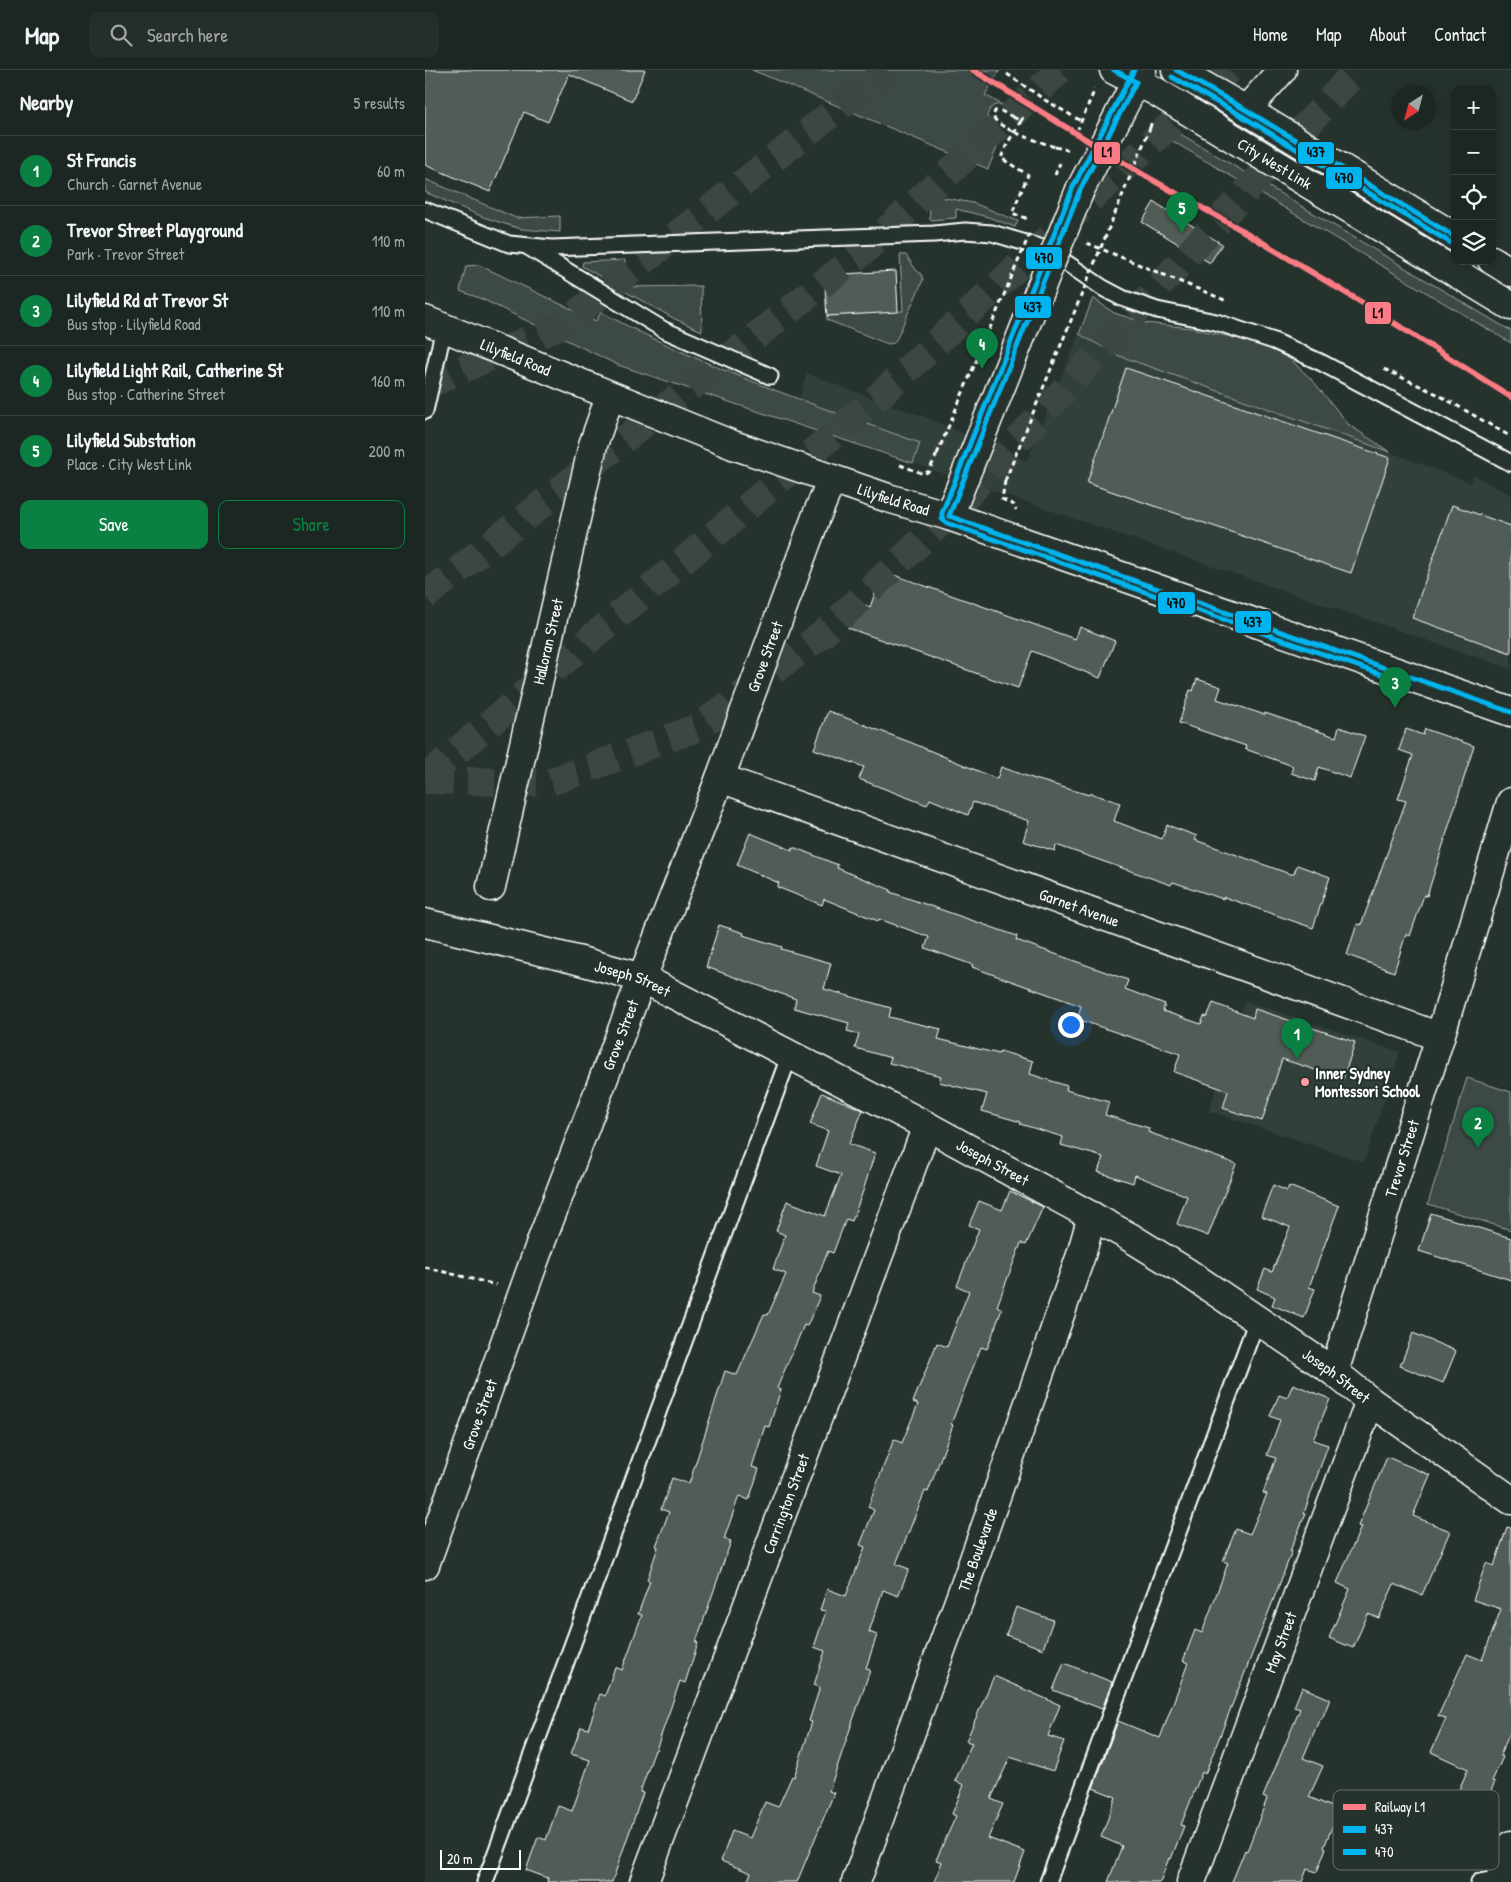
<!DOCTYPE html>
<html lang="en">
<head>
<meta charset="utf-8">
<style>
  body { margin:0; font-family:"Patrick Hand",sans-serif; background:#252e2a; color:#f1f3f6 }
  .controls { position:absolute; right:15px; top:15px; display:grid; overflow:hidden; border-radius:10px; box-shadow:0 2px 12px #0003 }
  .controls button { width:45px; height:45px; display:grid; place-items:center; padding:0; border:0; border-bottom:1px solid #3a4340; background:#1c2622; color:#f1f3f6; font:25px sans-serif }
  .compass { position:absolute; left:966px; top:15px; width:45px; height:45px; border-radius:50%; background:#1c2622; box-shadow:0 2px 12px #0003; rotate:216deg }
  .scale { position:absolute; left:15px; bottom:12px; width:81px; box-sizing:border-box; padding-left:5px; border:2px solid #fff; border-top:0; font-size:14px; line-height:18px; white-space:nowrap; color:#fff; -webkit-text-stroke:4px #26332d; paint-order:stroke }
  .you { position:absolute; left:645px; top:954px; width:18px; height:18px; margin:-12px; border:4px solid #fff; border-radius:50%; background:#1a73e8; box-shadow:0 0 0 8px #1a73e833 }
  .badge { display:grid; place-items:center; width:32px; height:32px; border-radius:50%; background:#0b8043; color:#fff; font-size:16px; font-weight:700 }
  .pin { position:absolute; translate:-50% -41px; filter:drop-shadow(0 1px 2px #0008) }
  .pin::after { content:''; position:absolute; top:26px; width:18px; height:15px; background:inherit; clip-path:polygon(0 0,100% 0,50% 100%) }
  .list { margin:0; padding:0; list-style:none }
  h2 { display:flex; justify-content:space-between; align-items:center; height:65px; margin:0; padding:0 20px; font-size:21px }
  h2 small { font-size:16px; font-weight:400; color:#a0a5a5 }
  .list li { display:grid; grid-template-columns:32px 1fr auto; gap:15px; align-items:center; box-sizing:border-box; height:70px; padding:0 20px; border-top:1px solid #3a4340 }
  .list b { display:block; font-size:19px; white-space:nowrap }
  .list p { margin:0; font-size:16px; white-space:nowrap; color:#a0a5a5 }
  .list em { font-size:16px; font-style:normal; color:#a0a5a5 }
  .actions { display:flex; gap:10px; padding:15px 20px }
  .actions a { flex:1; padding:11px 0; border:1px solid #0b8043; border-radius:10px; text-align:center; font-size:18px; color:#0b8043 }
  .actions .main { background:#0b8043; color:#fff }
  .icon { flex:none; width:28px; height:28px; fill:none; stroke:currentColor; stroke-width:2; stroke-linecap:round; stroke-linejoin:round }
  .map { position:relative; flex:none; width:1086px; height:1812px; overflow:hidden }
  header { display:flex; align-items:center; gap:30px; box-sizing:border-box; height:70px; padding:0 25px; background:#1c2622; border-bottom:1px solid #3a4340 }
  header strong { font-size:24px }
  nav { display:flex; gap:28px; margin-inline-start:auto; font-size:18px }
  .search { width:350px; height:45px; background:#252e2a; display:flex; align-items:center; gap:12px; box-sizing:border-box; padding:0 18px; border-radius:10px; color:#a0a5a5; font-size:19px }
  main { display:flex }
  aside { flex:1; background:#1c2622 }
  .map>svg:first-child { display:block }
  .built { fill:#333f3a }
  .green { fill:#3e4944; stroke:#9ea4a2 }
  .building { fill:#515c57; stroke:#fff }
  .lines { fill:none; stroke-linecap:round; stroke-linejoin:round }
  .motorway-tunnel { stroke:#3c4742; stroke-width:28; stroke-dasharray:28 14; stroke-linecap:butt }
  .service-casing { stroke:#fff; stroke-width:19 }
  .minor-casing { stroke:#fff; stroke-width:31 }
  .secondary-casing { stroke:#fff; stroke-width:31 }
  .trunk-casing { stroke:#fff; stroke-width:31 }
  .path { stroke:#fff; stroke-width:3; stroke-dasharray:5 4; stroke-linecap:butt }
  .service { stroke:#26332d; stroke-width:15 }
  .minor { stroke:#26332d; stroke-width:28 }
  .secondary { stroke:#26332d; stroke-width:28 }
  .trunk { stroke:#26332d; stroke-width:28 }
  .minor-bridge-casing { stroke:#fff; stroke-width:31; stroke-linecap:butt }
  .path-bridge { stroke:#fff; stroke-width:3; stroke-dasharray:5 4; stroke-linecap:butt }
  .minor-bridge { stroke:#26332d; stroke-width:28 }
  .bus-1-casing { stroke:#26332d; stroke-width:9 }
  .bus-2-casing { stroke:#26332d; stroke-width:9 }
  .bus-1 { stroke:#00b5ef; stroke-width:5 }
  .bus-2 { stroke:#00b5ef; stroke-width:5 }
  .rail-1-casing { stroke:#26332d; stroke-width:10 }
  .rail-1 { stroke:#fc7b84; stroke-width:6 }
  .poi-dot { fill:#ff9aa2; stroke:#26332d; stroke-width:2 }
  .labels { text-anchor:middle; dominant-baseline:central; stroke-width:4.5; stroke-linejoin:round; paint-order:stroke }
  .street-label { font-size:16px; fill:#fff; stroke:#26332d }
  .poi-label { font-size:16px; font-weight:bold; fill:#fff; stroke:#26332d; text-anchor:start }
  .key { fill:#26332d; stroke:#67706c; stroke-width:1 }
  .key-label { font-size:14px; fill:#fff }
  .line-badge { stroke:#26332d; stroke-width:2 }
  .pale-badge-label { font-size:14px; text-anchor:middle; font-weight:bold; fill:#111 }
</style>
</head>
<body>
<header>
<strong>Map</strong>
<div class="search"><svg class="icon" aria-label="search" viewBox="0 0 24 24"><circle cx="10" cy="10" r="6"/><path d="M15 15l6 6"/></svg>Search here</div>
<nav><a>Home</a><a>Map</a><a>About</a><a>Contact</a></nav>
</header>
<main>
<aside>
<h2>Nearby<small>5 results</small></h2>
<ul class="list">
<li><span class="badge">1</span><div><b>St Francis</b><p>Church · Garnet Avenue</p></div><em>60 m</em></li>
<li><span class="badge">2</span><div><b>Trevor Street Playground</b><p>Park · Trevor Street</p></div><em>110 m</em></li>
<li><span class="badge">3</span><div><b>Lilyfield Rd at Trevor St</b><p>Bus stop · Lilyfield Road</p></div><em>110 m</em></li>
<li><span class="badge">4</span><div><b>Lilyfield Light Rail, Catherine St</b><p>Bus stop · Catherine Street</p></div><em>160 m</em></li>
<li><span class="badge">5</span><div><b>Lilyfield Substation</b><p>Place · City West Link</p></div><em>200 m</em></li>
</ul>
<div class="actions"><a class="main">Save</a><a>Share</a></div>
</aside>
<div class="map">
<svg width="1086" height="1812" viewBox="0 0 1086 1812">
  <rect width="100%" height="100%" fill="#26332d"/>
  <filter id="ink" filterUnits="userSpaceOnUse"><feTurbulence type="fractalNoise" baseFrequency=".02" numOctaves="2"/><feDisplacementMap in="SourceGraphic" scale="10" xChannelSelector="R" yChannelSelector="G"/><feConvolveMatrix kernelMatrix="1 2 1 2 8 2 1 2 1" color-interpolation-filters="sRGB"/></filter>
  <g filter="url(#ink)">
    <path class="built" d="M654 264 692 285 965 382 1046 413 1048 405 1086 425V599L488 393 495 373 374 329 382 303 461 334 495 345 602 391Z
      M820 931 975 982 939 1092 784 1041Z"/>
    <path class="green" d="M327 0H575L560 25 581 37C571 32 565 36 562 46L565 54 578 63 563 99Z
      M732 50 1086 261V273L729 60Z
      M0 109 91 148 135 146V162L96 159 58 147 0 122Z
      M504 125 548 133 593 151 590 157 563 147 531 139V148L505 150Z
      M475 185H481L491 200 496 204 498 210 472 268 469 273 463 274 402 250V246L478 241Z
      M200 190V196H191L184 206 176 207 157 196 158 192Z
      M54 195 171 251 176 242C277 297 387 334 495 373L488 393 193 295 57 229 35 221 41 196Z
      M191 206 200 207 201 217 276 216 277 261 250 249 192 217 190 212Z
      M668 228 689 243 721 253 766 258 837 274 865 289 888 311 924 355 965 382 692 285 654 264Z
      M1042 1008 1086 1022V1160L1003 1134Z"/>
    <path class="building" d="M0 0H220L207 31 144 4 123 52 99 42 65 122 0 95Z
      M729 132 797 174 785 193 717 152Z
      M471 201 473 242 402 246 399 205Z
      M701 298 965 388 926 503 662 413Z
      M1027 435 1086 456V583L987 548Z
      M458 501 650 569 655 557 690 571 675 608 607 581 593 618 423 558 432 532 445 537Z
      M772 609 796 617 792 629 840 645V643L911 667 914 657 940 666 925 708 894 697 890 711 866 703 868 696 820 679 821 676 754 653 765 620 768 621Z
      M403 641 487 673 572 709 576 697 610 709 664 725 665 723 695 733 689 751 737 769 742 755 772 766 770 770 865 804H869L872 795 905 807 888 858 799 827 798 829 748 812 746 815 631 775 630 781 598 771 604 751 548 732 543 745 505 729 502 735 434 709 439 697 389 679Z
      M981 659 998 665 1000 659 1049 676 1002 826 999 825 985 866 981 864 969 902 922 885 932 854 936 855 981 731 973 729 988 685 974 680Z
      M325 763 367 780 368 777 413 795 412 798 466 820 465 822 592 866 591 870 703 910 700 919 740 934 738 941 776 954 779 946 782 947 788 933 828 948 830 939 930 972 918 1009 857 989 837 1051 798 1038 803 1021 749 1002 755 984 652 949 656 936 547 897 548 895 500 878 504 867 454 849 453 851 399 829 397 835 352 817 354 813 312 795Z
      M294 855 319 863 318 865 357 877 356 879 406 893 399 919 466 938 464 947 516 959 513 969 574 984 575 981 608 991 605 1004 642 1016 641 1020 684 1032 680 1045 724 1058 723 1062 811 1094 783 1166 752 1154 762 1126 710 1105 708 1113 673 1102 678 1087 636 1075 638 1067 595 1054 596 1052 557 1041 562 1024 514 1012 516 1006 464 993 466 988 430 978 434 964 422 961 424 953 369 938 371 929 281 897Z
      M397 1023 438 1040 424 1074 450 1083 438 1121 427 1151 421 1149 408 1183 403 1181 387 1223 395 1226 382 1256 379 1255 352 1318 356 1319 344 1357 340 1356 327 1397 334 1399 324 1430 314 1426 299 1469 306 1471 271 1572 273 1573 260 1613 255 1611 231 1680H230L215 1722 218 1723 187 1812H122L123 1808 101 1800 113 1767 121 1770 133 1736 147 1741 165 1690 146 1684 156 1657 163 1659 175 1624 180 1626 190 1597 197 1600 217 1545 213 1544 225 1511 222 1510 233 1477 231 1476 244 1442 236 1439 247 1408 264 1414 300 1301 312 1305 339 1244 343 1245 361 1204 348 1199 360 1165 351 1161 362 1131 400 1146 416 1105 391 1096 403 1061 385 1054Z
      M848 1115 862 1121 864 1116 914 1136 884 1217 890 1219 879 1248 847 1235 850 1227 832 1219 840 1199 847 1202 865 1157 836 1146Z
      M585 1121 618 1137 601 1175 596 1173 572 1236 577 1239 562 1279 556 1277 526 1354 528 1355 503 1422 500 1421 471 1494 484 1499 473 1526 458 1520 444 1562 452 1565 441 1598 445 1600 404 1721 409 1723 372 1812H322L326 1803 296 1791 307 1761 325 1768 340 1732 353 1737 367 1706 369 1707 387 1652 384 1651 395 1617 389 1615 400 1581 389 1577 401 1541 395 1540 402 1519 421 1526 440 1477 435 1475 449 1440 443 1437 469 1369 477 1373 493 1334 488 1332 512 1273 522 1277 544 1221 532 1216 554 1159 544 1155 554 1131 577 1140Z
      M1006 1143 1086 1168V1210L994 1181Z
      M988 1263 1031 1281 1018 1313 975 1296Z
      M868 1314 905 1329 888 1370 903 1375 879 1443H881L865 1481H867L853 1518 780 1704 777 1702 756 1755 759 1756 746 1789 744 1788 735 1812H683L697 1776 676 1767 691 1727 668 1718 693 1651 735 1668 763 1593 758 1591 770 1560 777 1563 803 1493 798 1491 811 1459 825 1464 842 1424 838 1423 851 1388 842 1385 855 1350 845 1346 854 1325 862 1328Z
      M962 1387 1005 1405 988 1446 1025 1461 997 1525 969 1514 954 1548 943 1544 928 1578 904 1568 925 1519 912 1513 936 1457 933 1456Z
      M1082 1457 1086 1458V1661L1075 1685 1078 1687 1067 1711 1070 1712 1054 1747 1060 1750 1046 1780 1014 1765 1015 1761 994 1751 1005 1728 1026 1738 1043 1699 1006 1682 1021 1648 1013 1646 1042 1584 1057 1590 1076 1539 1048 1530 1061 1493 1069 1496Z
      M591 1537 628 1550 618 1579 581 1565Z
      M639 1593 687 1612 677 1639 628 1620Z
      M569 1606 635 1635 623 1666 639 1671 628 1701 585 1687 566 1729 578 1734 563 1768 600 1782 589 1812H509L517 1792 511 1790 531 1746 527 1744 539 1715 530 1711 547 1673 541 1671Z
      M877 1617 905 1629 897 1649 895 1648 878 1688 898 1696 884 1727 914 1740 899 1777 901 1778 892 1802 882 1799 877 1812H807L820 1780 822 1781 842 1729 838 1727 875 1639 869 1637Z"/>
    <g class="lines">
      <path class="motorway-tunnel" d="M0 316 138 254 462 0
        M0 526 438 182 635 0
        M0 708 453 327 804 0
        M0 710 123 713 274 657 399 563 530 439 932 0"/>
      <g class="service-casing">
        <path id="service" d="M0 140 84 174 127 178 509 164 540 161 567 163 621 179 678 218 697 228 732 240 791 252 849 271 897 293 1086 393
          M103 177 239 260 345 306
          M0 341 19 258
          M60 1812 365 984
          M623 1812 832 1250
          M1054 1812 1075 1808"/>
      </g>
      <g class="minor-casing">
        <g id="minor">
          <path d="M821 40 857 0"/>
          <path d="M655 120 717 0"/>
          <path d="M524 446 544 396"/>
          <path id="s1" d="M295 708 1015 967"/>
          <path id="s2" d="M66 817 168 375 185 326"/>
          <path id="s3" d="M0 853 152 890 217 908 502 1056 703 1166 763 1203 909 1302 945 1331 1086 1430"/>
          <path id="s4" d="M909 1302 1015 967 1086 732"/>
          <path id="s5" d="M0 1495 116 1172 217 908 295 708 391 447 407 409"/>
          <path id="s6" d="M219 1812 502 1056"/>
          <path id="s7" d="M431 1812 542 1509 656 1185 667 1146"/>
          <path id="s8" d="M766 1812 945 1331"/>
          <path d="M1074 1812 1086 1775"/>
        </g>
      </g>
      <g class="secondary-casing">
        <g id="secondary">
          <path id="s9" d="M0 250 308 375 463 428 524 446 1086 642"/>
        </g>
      </g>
      <g class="trunk-casing">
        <g id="trunk">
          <path id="s10" d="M689 0 730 21 1086 236"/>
          <path d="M751 0 821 40 1030 167"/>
          <path d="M1067 190 1086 202"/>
        </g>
      </g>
      <path class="path" d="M582 4 620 30 656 51
        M588 47 596 51 598 47
        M596 51 582 74 576 88 603 105 587 143 603 149
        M725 58 727 50
        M652 61 670 19
        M630 77 643 80
        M662 173 802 231
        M959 299 1012 324 1083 365
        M475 395 499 404 504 401 512 384
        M580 411 577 429 589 435 591 440
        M0 1197 71 1215"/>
      <use href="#service" class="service"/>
      <use href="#minor" class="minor"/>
      <use href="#secondary" class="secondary"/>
      <use href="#trunk" class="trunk"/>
      <g class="minor-bridge-casing">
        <path id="minor-bridge" d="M544 396 655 120"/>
      </g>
      <path class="path-bridge" d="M588 47 574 40 570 41 568 47C577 61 614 71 630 77
        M630 105 635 93
        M512 384 605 163
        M580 411 725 58"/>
      <use href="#minor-bridge" class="minor-bridge"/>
      <g class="bus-1-casing">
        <path id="bus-1" d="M689 0 711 12 655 120 524 446 1086 642
          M751 0 821 40 1030 167"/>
      </g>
      <g class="bus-2-casing">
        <path id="bus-2" d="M709 0 648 117 517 443V449L522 453 984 614
          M747 7 817 46 1026 173"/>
      </g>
      <use href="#bus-1" class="bus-1"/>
      <use href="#bus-2" class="bus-2"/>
      <g class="rail-1-casing">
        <path id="rail-1" d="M548 0 717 104 820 162 936 232 1086 327"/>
      </g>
      <use href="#rail-1" class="rail-1"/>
    </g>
  </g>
  <circle class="poi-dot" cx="880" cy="1012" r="5"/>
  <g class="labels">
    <g class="street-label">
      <text stroke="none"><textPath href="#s10" startOffset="186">City West Link</textPath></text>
      <text stroke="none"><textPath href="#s9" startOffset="98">Lilyfield Road</textPath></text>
      <text stroke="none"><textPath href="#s9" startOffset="502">Lilyfield Road</textPath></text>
      <text stroke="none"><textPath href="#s2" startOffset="252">Halloran Street</textPath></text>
      <text stroke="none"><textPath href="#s5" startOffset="970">Grove Street</textPath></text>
      <text stroke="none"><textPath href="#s1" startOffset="382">Garnet Avenue</textPath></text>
      <text stroke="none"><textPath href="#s3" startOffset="215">Joseph Street</textPath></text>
      <text stroke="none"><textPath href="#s5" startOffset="565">Grove Street</textPath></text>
      <text stroke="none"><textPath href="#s4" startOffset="224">Trevor Street</textPath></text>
      <text stroke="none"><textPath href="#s3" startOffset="620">Joseph Street</textPath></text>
      <text stroke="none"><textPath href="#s3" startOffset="1025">Joseph Street</textPath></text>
      <text stroke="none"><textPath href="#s5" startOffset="160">Grove Street</textPath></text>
      <text stroke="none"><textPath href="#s6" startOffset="404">Carrington Street</textPath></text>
      <text stroke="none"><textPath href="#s7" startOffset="354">The Boulevarde</textPath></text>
      <text stroke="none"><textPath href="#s8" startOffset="256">May Street</textPath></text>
    </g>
    <g class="poi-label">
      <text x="890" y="1003">Inner Sydney<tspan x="890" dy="18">Montessori School</tspan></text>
    </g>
  </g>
  <rect x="908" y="1720" width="166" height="80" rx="8" class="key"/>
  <rect x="918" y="1734" width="23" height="6" fill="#fc7b84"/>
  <rect x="918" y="1756" width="23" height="7" fill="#00b5ef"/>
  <rect x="918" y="1779" width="23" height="6" fill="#00b5ef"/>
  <g class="key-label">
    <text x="950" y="1742">Railway L1</text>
    <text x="950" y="1764">437</text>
    <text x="950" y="1787">470</text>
  </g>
  <g class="line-badge">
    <rect x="668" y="71" width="28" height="24" rx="5" fill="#fc7b84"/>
    <rect x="872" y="71" width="38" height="24" rx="5" fill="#00b5ef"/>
    <rect x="900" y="96" width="38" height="24" rx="5" fill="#00b5ef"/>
    <rect x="600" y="176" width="38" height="24" rx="5" fill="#00b5ef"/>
    <rect x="589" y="225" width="38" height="24" rx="5" fill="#00b5ef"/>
    <rect x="939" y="231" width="28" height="24" rx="5" fill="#fc7b84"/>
    <rect x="732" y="521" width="39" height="24" rx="5" fill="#00b5ef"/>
    <rect x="809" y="540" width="38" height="24" rx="5" fill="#00b5ef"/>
  </g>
  <g class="pale-badge-label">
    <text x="682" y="87">L1</text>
    <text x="891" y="87">437</text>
    <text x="919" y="113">470</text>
    <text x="619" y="193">470</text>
    <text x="608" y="242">437</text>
    <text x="953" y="248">L1</text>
    <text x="751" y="538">470</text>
    <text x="828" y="557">437</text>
  </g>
</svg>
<div class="controls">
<button>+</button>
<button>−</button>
<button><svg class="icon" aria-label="locate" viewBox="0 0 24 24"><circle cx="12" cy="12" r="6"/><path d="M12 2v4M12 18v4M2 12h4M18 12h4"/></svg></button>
<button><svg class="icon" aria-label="layers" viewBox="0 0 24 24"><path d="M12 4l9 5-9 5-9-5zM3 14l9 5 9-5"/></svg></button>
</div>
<svg class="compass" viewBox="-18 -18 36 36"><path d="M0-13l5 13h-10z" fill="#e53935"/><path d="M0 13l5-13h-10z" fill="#a0a5a5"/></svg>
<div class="scale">20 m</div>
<div class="you"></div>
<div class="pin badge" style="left:872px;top:989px">1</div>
<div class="pin badge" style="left:1053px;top:1078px">2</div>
<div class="pin badge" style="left:970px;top:638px">3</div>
<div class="pin badge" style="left:557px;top:299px">4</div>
<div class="pin badge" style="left:757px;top:163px">5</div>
</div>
</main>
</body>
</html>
